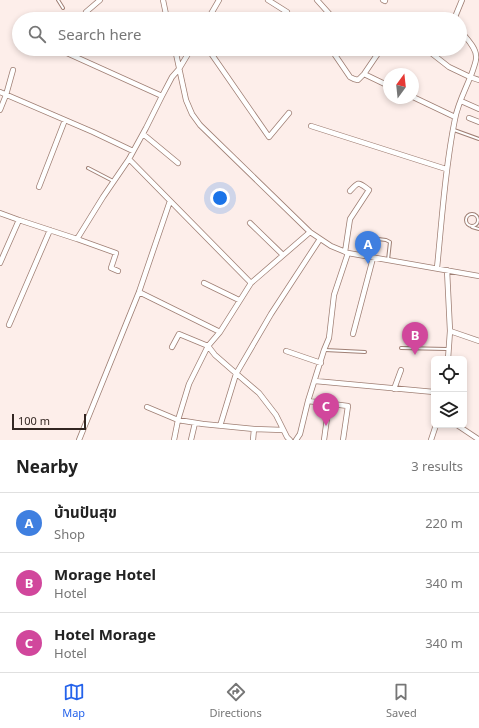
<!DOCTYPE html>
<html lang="en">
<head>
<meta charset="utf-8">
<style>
  body { margin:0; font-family:"Noto Sans","Noto Sans Thai",sans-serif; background:#f6f6f6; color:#222 }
  .controls { position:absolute; right:12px; bottom:12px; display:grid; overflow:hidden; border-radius:6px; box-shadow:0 2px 6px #0003 }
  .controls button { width:36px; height:36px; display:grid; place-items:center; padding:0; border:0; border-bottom:1px solid #e0e0e0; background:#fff; color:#222; font:20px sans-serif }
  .compass { position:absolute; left:383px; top:68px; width:36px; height:36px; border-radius:50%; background:#fff; box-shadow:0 2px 6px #0003; rotate:15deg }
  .scale { position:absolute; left:12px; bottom:10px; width:74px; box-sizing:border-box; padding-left:4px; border:2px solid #332622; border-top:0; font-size:11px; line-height:14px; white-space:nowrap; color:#332622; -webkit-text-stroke:3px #fdeeea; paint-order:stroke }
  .you { position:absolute; left:220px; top:198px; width:14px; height:14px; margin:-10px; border:3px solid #fff; border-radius:50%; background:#1a73e8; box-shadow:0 0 0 6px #1a73e833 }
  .badge { display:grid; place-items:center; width:26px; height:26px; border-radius:50%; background:#2563eb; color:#fff; font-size:13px; font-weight:700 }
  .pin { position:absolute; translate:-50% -33px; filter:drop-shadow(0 1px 2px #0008) }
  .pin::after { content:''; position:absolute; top:21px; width:14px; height:12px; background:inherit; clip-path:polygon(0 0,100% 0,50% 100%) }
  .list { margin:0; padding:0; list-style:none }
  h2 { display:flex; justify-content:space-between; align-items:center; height:52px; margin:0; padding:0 16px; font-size:17px }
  h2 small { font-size:13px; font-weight:400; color:#767676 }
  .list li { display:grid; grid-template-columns:26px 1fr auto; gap:12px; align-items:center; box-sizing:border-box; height:60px; padding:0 16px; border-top:1px solid #e0e0e0 }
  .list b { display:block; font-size:15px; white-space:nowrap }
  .list p { margin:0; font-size:13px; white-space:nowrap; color:#767676 }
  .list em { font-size:13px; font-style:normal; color:#767676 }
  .icon { flex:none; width:22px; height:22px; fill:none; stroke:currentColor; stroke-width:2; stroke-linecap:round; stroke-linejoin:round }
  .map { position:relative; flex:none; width:479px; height:440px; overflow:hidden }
  .search { position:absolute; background:#fff; box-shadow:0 2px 6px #0003; left:12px; right:12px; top:12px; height:44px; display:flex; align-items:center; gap:10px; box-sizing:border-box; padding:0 14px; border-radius:22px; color:#767676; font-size:15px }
  .sheet { height:232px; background:#fff }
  nav { display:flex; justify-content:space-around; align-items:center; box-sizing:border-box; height:56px; border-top:1px solid #e0e0e0; background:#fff; font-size:11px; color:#767676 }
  nav a { display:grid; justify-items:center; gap:2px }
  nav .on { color:#2563eb }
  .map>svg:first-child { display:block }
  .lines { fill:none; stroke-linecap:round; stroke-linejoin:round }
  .lane-casing { stroke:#9f7f74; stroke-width:4 }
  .street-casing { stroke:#9f7f74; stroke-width:6 }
  .lane { stroke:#fff; stroke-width:2 }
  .street { stroke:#fff; stroke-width:4.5 }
</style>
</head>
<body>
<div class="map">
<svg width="479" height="440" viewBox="0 0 479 440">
  <rect width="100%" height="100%" fill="#fdeeea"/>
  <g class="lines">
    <g class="lane-casing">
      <path id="lane" d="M58 0 63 8
        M454 130 479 139
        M88 168 113 181
        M466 220a6 6 0 1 1 12 0a6 6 0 1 1-12 0Z
        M472 227 479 229
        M378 239 386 240 390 242 388 260
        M401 348 447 349
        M325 350 365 352"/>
    </g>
    <g class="street-casing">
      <path id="street" d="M163 0 167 19
        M268 0 287 12
        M317 0 334 19
        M383 0 385 1
        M86 12 100 0
        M208 19 219 0
        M455 19V17L462 0
        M58 49 162 96
        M175 49 186 100 192 114 200 125 310 232 331 246 348 253 479 276
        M208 49 269 137 289 113
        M336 49 334 53 335 55 350 77 354 79 358 80 364 74 381 49
        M426 49 449 67 470 77 479 80
        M364 74 389 86
        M0 92 93 132 133 151
        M413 97 455 117
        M461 101 479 109
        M0 110 6 95 13 70
        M469 118 479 122
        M311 126 446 169
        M143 134 178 163
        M129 159 251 283
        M39 187 65 120
        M0 213 19 220 77 239 103 197 129 159 146 128 162 96 172 77 179 69 191 49
        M250 223 283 255
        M77 239 116 253 111 268 118 271
        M345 252 350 219 369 190C358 182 359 181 350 191
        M0 263 19 220
        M437 268C442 219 445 168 455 119 458 102 467 87 473 70 474 66 477 60 476 56 476 47 465 37 460 30
        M447 270 450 331 479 341
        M204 283 239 300
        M139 292 220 332
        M9 325 50 230
        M353 334 373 258
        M172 347 179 334 208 346 189 384 178 420 174 440
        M286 351 321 363
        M448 359 450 331
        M315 381 434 392
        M394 389 401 370
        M308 401 348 406 343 440
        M147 407 178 420 203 424 254 429 283 430
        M457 425 478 439
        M220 426 236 374 271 314 320 239
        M79 440 139 292 170 201
        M191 440 195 423
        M253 440 254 429
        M290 440 287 437 276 415 259 393 231 369 215 355 208 346 220 332 251 283 310 232
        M296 440 300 434 308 401 324 350 329 338 334 295 348 253
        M324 440 329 404
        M431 440 436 425"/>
    </g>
    <use href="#lane" class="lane"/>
    <use href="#street" class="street"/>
  </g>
</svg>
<div class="controls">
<button><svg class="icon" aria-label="locate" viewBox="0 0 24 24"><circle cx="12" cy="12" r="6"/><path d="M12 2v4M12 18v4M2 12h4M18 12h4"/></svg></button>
<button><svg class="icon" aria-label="layers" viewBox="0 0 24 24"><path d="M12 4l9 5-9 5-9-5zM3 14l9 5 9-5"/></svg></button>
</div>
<svg class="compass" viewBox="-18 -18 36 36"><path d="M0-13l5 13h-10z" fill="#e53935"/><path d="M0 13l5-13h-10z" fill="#767676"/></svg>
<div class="scale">100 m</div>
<div class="you"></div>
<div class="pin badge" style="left:368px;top:264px;background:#3f7fe0">A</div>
<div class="pin badge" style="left:415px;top:355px;background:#d1479c">B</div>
<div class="pin badge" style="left:326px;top:426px;background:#d1479c">C</div>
<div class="search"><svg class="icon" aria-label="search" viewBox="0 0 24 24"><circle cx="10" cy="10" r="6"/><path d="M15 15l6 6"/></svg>Search here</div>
</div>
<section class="sheet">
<h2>Nearby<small>3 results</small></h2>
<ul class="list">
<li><span class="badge" style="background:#3f7fe0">A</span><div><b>บ้านปันสุข</b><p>Shop</p></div><em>220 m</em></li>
<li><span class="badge" style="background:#d1479c">B</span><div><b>Morage Hotel</b><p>Hotel</p></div><em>340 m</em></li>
<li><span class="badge" style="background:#d1479c">C</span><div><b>Hotel Morage</b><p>Hotel</p></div><em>340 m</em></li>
</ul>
</section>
<nav>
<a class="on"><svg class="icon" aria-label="map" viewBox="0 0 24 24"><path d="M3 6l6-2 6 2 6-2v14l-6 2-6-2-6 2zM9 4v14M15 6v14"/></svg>Map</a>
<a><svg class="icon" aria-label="directions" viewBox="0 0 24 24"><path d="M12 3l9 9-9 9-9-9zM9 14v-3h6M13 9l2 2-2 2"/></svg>Directions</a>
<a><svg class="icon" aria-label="saved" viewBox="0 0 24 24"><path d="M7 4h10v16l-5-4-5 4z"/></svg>Saved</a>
</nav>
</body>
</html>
